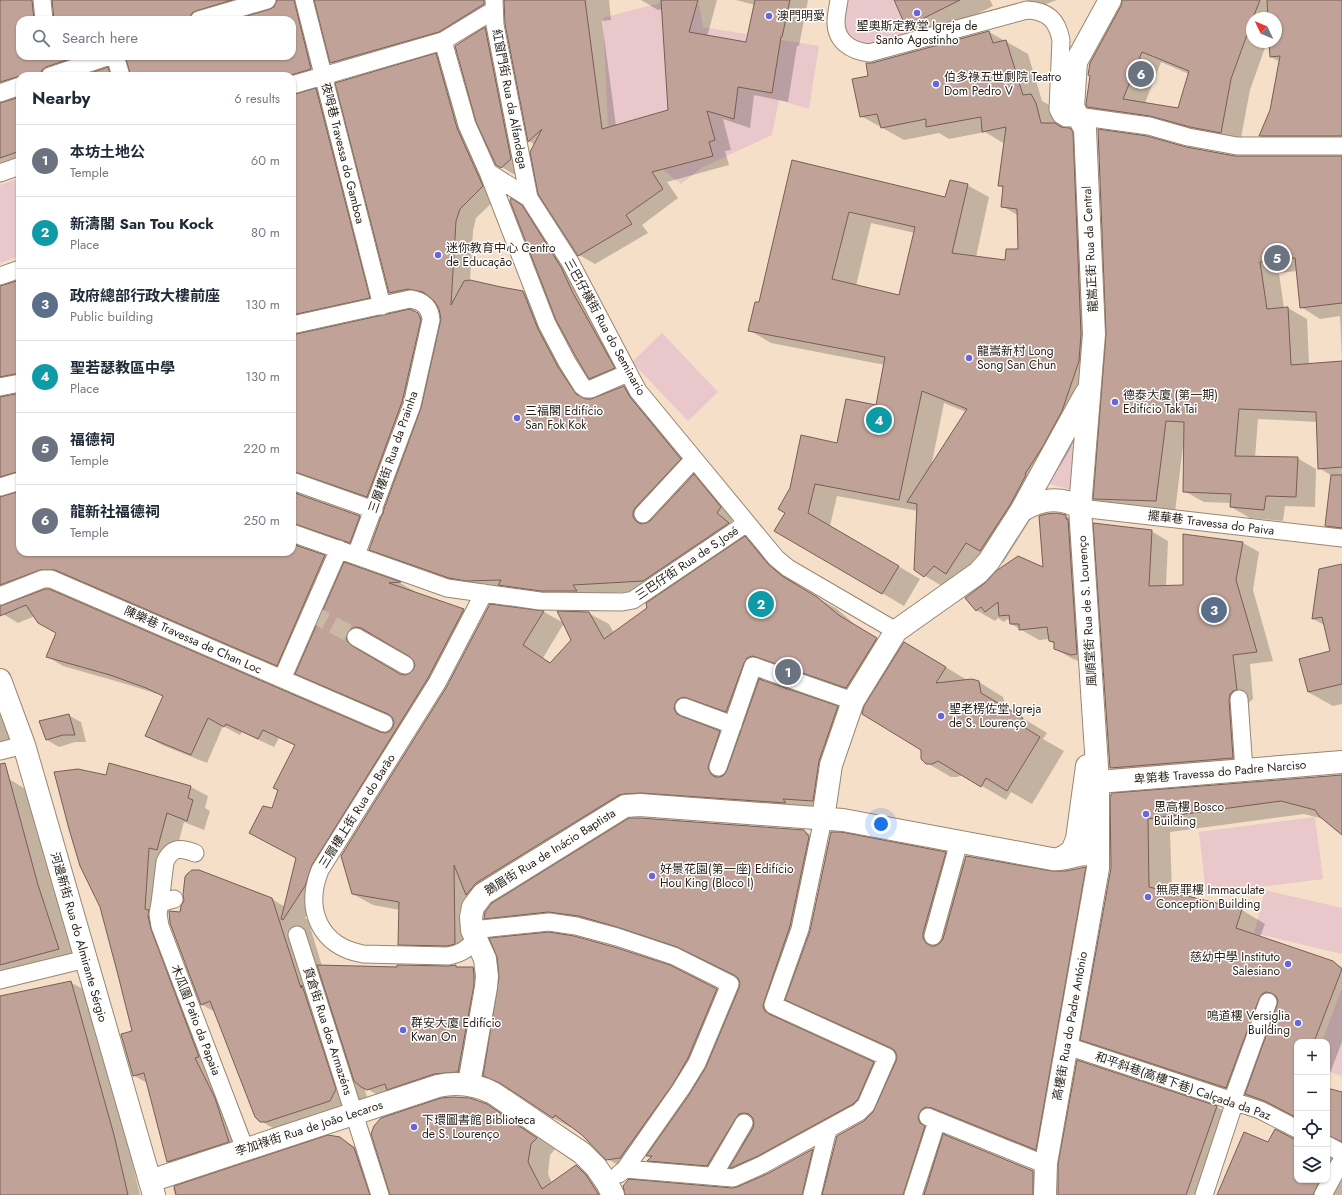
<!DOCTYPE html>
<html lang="en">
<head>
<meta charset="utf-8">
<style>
  body { margin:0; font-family:Jost,"Noto Sans SC",sans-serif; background:#f6f6f7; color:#1f2937 }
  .controls { position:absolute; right:12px; bottom:12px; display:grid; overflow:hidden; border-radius:8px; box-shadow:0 1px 3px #0004 }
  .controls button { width:36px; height:36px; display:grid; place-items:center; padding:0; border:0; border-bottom:1px solid #e0e1e3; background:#fff; color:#1f2937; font:20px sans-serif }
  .compass { position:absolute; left:1246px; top:12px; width:36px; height:36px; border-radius:50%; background:#fff; box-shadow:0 1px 3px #0004; rotate:314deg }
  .you { position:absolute; left:881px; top:824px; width:14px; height:14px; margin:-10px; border:3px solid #fff; border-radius:50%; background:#1a73e8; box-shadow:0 0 0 6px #1a73e833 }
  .badge { display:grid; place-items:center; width:26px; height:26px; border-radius:50%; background:#6866df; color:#fff; font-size:13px; font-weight:700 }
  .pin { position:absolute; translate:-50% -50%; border:2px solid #fff; box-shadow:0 1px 4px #0006 }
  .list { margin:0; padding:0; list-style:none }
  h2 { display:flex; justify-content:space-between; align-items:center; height:52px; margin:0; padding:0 16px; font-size:17px }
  h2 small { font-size:13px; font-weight:400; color:#747a83 }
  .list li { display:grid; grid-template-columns:26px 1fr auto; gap:12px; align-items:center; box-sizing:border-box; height:72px; padding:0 16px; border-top:1px solid #e0e1e3 }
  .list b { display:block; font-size:15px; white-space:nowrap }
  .list p { margin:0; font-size:13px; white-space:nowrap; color:#747a83 }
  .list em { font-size:13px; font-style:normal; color:#747a83 }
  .icon { flex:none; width:22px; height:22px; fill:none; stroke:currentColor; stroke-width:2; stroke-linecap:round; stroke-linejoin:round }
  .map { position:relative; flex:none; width:1342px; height:1195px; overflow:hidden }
  .search { position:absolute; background:#fff; box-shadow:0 1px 3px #0004; left:16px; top:16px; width:280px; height:44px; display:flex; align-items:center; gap:10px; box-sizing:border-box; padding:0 14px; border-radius:12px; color:#747a83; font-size:15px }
  .panel { position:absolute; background:#fff; box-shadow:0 1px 3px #0004; left:16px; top:72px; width:280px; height:484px; border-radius:12px }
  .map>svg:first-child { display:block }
  .green { fill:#e9c7cb }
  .shadow { fill:#0003; fill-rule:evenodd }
  .building { fill:#c0a298; stroke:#785d54; fill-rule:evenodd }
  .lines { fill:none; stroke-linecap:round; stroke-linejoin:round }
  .street-tunnel { stroke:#ccb9a5; stroke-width:17; stroke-dasharray:17 8; stroke-linecap:butt }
  .street-casing { stroke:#998671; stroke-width:19 }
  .secondary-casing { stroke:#998671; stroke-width:24 }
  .primary-casing { stroke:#998671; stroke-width:24 }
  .street { stroke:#fff; stroke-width:17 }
  .secondary { stroke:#fff; stroke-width:22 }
  .primary { stroke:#fff; stroke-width:22 }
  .poi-dot { fill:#6866df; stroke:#fff; stroke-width:1.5 }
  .labels { text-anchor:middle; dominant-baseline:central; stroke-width:3; stroke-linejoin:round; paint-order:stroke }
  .poi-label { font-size:12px; fill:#261f17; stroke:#fff; text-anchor:start }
  .street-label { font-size:12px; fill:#261f17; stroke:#fff }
</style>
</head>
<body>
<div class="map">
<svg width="1342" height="1195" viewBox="0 0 1342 1195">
  <rect width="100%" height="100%" fill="#f5dfc9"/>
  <path class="green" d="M845 0H893L910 35 870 46 854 43 844 30Z
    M663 2 699 5 703 27 819 46 809 109 779 100 772 135 703 167 681 184 608 127 603 18Z
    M20 178V256L0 263V185Z
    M662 333 718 392 688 421 632 362Z
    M1071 445 1075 448 1072 490 1049 484 1068 447Z
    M1315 817 1323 879 1206 894 1199 832Z
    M1265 890 1342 908V954L1254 933Z
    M1341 990H1342V1076L1327 1071V1042H1322Z"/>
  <path class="shadow" d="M0 0H609L611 20 602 21 616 126 669 110 663 9 658 10 641 0H717L707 37 747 44 755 5 736 0H808L799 46H797L788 102 754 95 750 128 723 119 731 150 725 151 729 165 667 182 678 198 642 225 648 233 595 264 579 255 535 145 529 141 506 24 505 1 501 5 500 14 348 72 331 63 316 1 313 2 327 78 299 92 298 95 316 89 332 99 385 307 299 331V335L418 314 434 323 384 506 299 487V495L360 517 376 526 366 552 299 539V547L325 556 341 566 293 674 72 579H56L0 597V586L44 569V567L0 584V287L20 281V385L7 393 6 397 20 394V472L13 468 12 470 20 474 6 495V497L20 492V552H292V76H132L126 56H292V20H238L275 8 278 0 212 20H55L53 0 49 6V20H20V56H122L63 76H20V90L9 95 6 100V102L20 98V166L0 173Z
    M895 0H990L993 6 928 38 907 26Z
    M1026 0H1057L1037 7Z
    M1123 0H1342V147H1280L1261 136 1271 111 1280 62 1271 57 1270 42H1276V18H1252V42H1267L1250 90 1240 143 1108 118 1088 107ZM1161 62 1189 74 1179 109 1145 103Z
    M485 28 504 39 520 178 497 164Z
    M989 32 1028 54 1042 101 1053 107 1058 117 1061 127 1070 129 1092 142 1084 424 1065 458 1046 488 1048 489 1032 517 1003 563 988 555 947 589 915 570 918 511 837 496 830 526 920 579 904 606 776 531 838 444 876 406 885 365 771 343 749 330 760 303 793 161 946 199 967 185 989 197 976 257 1006 261 1019 251V216L1002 206 1003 188 999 185 1005 144 985 132 949 139 939 133 904 140 861 116 872 64ZM871 223 915 233 900 296 856 286ZM944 403 966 412 931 467Z
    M436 54 453 64 499 196 476 218 473 231 470 281 523 292 540 302 575 378 590 400 624 387 641 396 697 469 652 517 650 522 694 475 711 485 737 517 733 523 660 590 589 594 593 601 467 587 387 559 370 549 422 409 442 319 440 308 435 300 426 298 407 302 390 293Z
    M108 68 121 76H85Z
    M1186 148 1237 157H1342V362L1340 316 1320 319 1301 307 1297 271 1279 273 1284 308H1288L1307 319 1309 365 1342 362V535L1326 525 1332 476 1319 468 1318 422 1258 419 1255 458H1297L1316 469 1315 507 1285 506 1283 521 1250 518 1231 507V503L1204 502 1184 491 1185 447H1183L1175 512 1113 510 1094 499Z
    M522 206 532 212 624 374 600 384 590 378Z
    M1066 516 1085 527 1090 665 1073 659 1055 649V644L1049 641V639L1039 640 1011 624V622L1007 619 1004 622 998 618 995 621 976 610 966 598 1044 569Z
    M1151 531 1168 541 1166 586H1184L1243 543 1259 552 1253 590 1273 661 1250 664 1253 699 1247 704 1249 767 1127 777 1111 768Z
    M745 538 765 549 788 577 802 589 837 609 860 629 896 651 867 699 763 674 761 681 838 707 858 719 839 773 833 812 645 805 474 898 475 955 468 957 419 956 399 944 400 910 373 905 353 894 446 689 490 605 544 612 564 623 543 658 551 663 572 640 588 613 609 624 614 633ZM708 709 745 722 738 743 720 732 694 721 695 715Z
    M345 563 400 583 414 591H409L464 610 479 619 327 874 321 895 305 918 308 920 322 966 398 968 448 967 455 966 460 968H473L496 981 498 991 717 990 733 999 703 1072 704 1073 707 1067 741 983 738 977 695 956 638 937 596 925 501 928 485 918 804 831 821 840 825 847 807 936 780 1011 779 1017 781 1021 873 1063 890 1072 887 1080 888 1081 898 1056 896 1052 806 1011 787 999 946 853 964 864 1051 872H1066L1085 868 1105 879 1055 1160 952 1118 939 1135 943 1138 1033 1172 1052 1183V1195H626L733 1189 767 1175 813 1150 832 1160 864 1122 874 1112 877 1106 870 1113 747 1177 731 1167 743 1147 741 1146 724 1175 665 1170 649 1161 651 1158 648 1156 696 1086 694 1085 637 1167 624 1168 607 1159 582 1135 571 1126 570 1127 553 1118 511 1089 483 1075 482 1084 386 1100 364 1087 371 1110 363 1123 302 1142H296L261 1121 215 1012 201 1004 181 913 272 899 285 907 297 858 273 809 296 746 279 738 274 747 242 732 240 735 223 726 207 763 162 745 147 736 164 696 126 684 63 666 48 657 57 633 35 616 18 623 3 614 0 607 45 590 380 733 385 734 390 732 394 727 395 722 393 717 312 682 297 673ZM373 635 378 637 414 659 416 665 411 674 405 676 400 675 366 656 363 652 361 646 367 637Z
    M1342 565V704L1333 706 1308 692 1332 651 1326 626 1313 619 1320 570Z
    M929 657 967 680 979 682 1003 697 1006 708 1047 733 1043 739 1064 751 1032 804 1011 792 1006 800 963 775 957 777H951L927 763Z
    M0 690 22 748 0 755Z
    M68 715 81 722 86 742H75L59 747 47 740Z
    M1342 775V835L1324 819 1304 814 1170 832 1172 894 1242 910 1265 924 1260 937 1333 962 1342 967V1042L1327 1081V1042H1297V1118L1289 1114 1269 1107 1251 1097 1249 1101 1105 1053 1082 1039 1112 868 1113 794ZM1255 995 1277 1008V1010L1254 997Z
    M106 776 191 787 208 796 205 808 210 811 204 830 184 822 174 859 161 918 245 1151 185 1171 168 1162 147 1083 133 1075V1032Z
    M9 779 27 790 56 896 76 959 0 979V780Z
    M70 982 85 990 128 1144 140 1195H0V998Z
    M1078 1061 1217 1107 1236 1118 1209 1195H1058Z
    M1327 1089 1341 1093 1342 1091V1149L1327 1145Z
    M486 1105 507 1117 555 1149 550 1155 548 1174 552 1183 576 1166 596 1178 611 1195H391Z
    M328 1136 339 1138 359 1149 385 1195H175L173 1188Z
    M1292 1139 1297 1140V1180H1327V1154L1337 1160 1342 1166V1195H1218L1269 1144Z"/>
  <path class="building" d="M0 0H32L34 20H20V56H78L46 67 42 70 40 76H20L0 82Z
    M52 0H232L196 11 192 13 189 20H54Z
    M277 0H294L311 69 288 76H131L125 56H292V20H234L270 9 274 7Z
    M314 0H484V4L439 32 330 63Z
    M504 0H585L602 129 668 110 661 0H698L689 32 746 42 755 0H790L782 37H781L772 93 738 87 734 119 707 111 715 140 709 142 713 156 652 172 663 189 626 215 632 224 578 256 538 194 530 152 542 129 528 142 505 24Z
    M894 0H960L906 27Z
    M1122 0H1260L1253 18H1252V21L1231 79 1221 133 1190 127 1150 116 1087 107 1086 104 1090 76 1088 75 1090 63 1121 6ZM1142 52 1189 71 1178 108 1123 99Z
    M1267 0H1342V136H1259L1270 110 1280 56 1270 57 1269 42H1276V18H1268Z
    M485 27 511 159 501 168 496 165 476 122 455 46Z
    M989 31 993 43 1006 40 1023 95 1031 94 1036 103 1041 123H1055L1061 127 1070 128 1073 132 1081 334 1079 361 1062 411 1043 446 1025 474 1026 475 1010 505 980 551 966 543 946 574 934 566 924 577 914 570 917 504 907 502 967 409 922 391 899 500 815 484 808 513 899 566 882 594 774 531 785 513 778 509 790 488 801 435 837 443 846 399 876 405 885 357 748 331 755 302H759L792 160 945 197 950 180 968 184 952 253 1005 260 1006 249H1018L1017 209 1001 207 1003 186H998L1006 127 982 132 981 117 926 127V119L881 128 877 114 860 117 852 79 868 76 866 63H872ZM849 212 915 227 899 295 832 279Z
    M436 53 457 128 483 186 460 209 456 221 451 305 464 281 470 280 501 287 523 291 538 329 558 367 576 394 586 399H591L624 386 630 397 681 459 635 508 633 512V517L637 522 641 524 646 523 650 521 694 474 721 507 717 513 729 523 643 581 573 585 577 591H541L498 585 501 580 466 581 449 578 369 550 381 517 383 514 384 509 421 408 441 319 439 309 435 302 431 298 423 292 408 289 389 293 335 83Z
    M108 67 111 76H82Z
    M316 88 370 298 292 315V95Z
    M20 97V151L0 158V103Z
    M1098 129 1147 136 1186 147 1235 156H1342V303L1300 308 1295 258 1260 262 1267 309 1288 307 1291 365 1342 361V467L1318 469 1316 412 1239 409 1235 456 1298 457 1296 497 1266 496 1264 510 1230 507 1231 494 1183 492 1184 422 1166 421 1156 501 1093 499 1106 334Z
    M511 198 522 205 561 267 573 293 615 368 589 379 576 357 556 320 510 201Z
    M20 280V373L0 377V286Z
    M410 309 418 313 421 320 402 402 367 497 292 471V335Z
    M20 393V471L0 477V397Z
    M1331 475H1342V528L1325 526Z
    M20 491V552H292V544L325 555 277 666 55 570H40L0 585V497Z
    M292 492 360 516 350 543 292 523Z
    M1057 513 1066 515V519H1068L1077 654 1071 655 1054 649V642L1049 641 1047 627 1019 630V624H1010L1009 615 999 616 998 602 985 612 981 607 976 611 965 598 985 583 996 571 1018 556 1043 567 1039 516 1046 514Z
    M1093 523 1152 530 1149 586 1183 585V534L1243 542 1236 580 1257 652 1233 655 1237 690 1233 691 1230 694 1229 700 1233 758 1110 768Z
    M745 536 768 564 782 576 817 597 840 616 877 638 846 688 756 657 752 656 747 658 744 663 726 712 687 698 683 697 677 700 675 704 674 709 677 714 681 716 720 731 709 764 708 768 711 774 715 777H720L724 775 727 770 759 679 838 706 819 761 813 801 783 799 786 803 641 793 624 794 619 795 476 883 466 895 454 865 455 944 447 946 398 945 399 902 352 894 341 856 446 688 490 604 544 611 523 645 550 663 571 640 557 611 589 612 604 639 647 608 646 603Z
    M344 562 401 582 389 583 464 609 428 678 312 865 305 886 283 920 281 919 296 858 249 833 263 806 272 808 278 790 273 788 295 745 263 730 258 739 226 724 224 727 208 718 191 755 145 736 163 696 146 688 110 675 46 657 56 633 38 623 26 605 0 616V606L45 589H49L380 732 386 733 390 731 393 727 394 722 392 717 388 714 295 674ZM356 627 361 628 410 657 413 660 415 665 413 670 410 673 405 675 400 674 351 645 348 642 346 637 347 632 351 629Z
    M1342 564V684L1308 692 1299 659 1330 651 1322 617 1312 619 1319 569Z
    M904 642 946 667 936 683 972 679 979 681 981 693 1023 718 1019 724 1040 737 1007 791 986 778 981 787 938 761 932 764H926L921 759V750L862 714 864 706Z
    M69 714 75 735H63L46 740 39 721Z
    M5 763 38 885 59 949 0 965V764Z
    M109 763 191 786 188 798 193 800 187 821 167 813 157 850 149 848 145 909 149 910 148 916 151 929 199 1057 195 1058 215 1098 229 1142 167 1162 144 1073 133 1076 121 1034 132 1031 118 975 100 907 80 866 69 829 54 772 78 769 106 775Z
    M1342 775V835L1319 816 1315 810 1281 801 1148 819 1149 887 1242 909 1236 928 1333 961 1342 969 1314 1042H1297V1118L1265 1101 1245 1094 1277 1005 1278 1001 1276 996 1271 993 1266 992 1262 994 1259 999 1226 1088 1080 1040 1111 868 1110 797 1112 793Z
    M629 818H640L804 830 809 837 790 926 764 1002 763 1007 765 1011 769 1014 874 1062 858 1099 853 1104 758 1156 731 1168H729L753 1128 754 1123 753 1118 749 1114 744 1113 739 1114 736 1118 707 1166 647 1161 652 1156H646L689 1095 706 1067 739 988 740 983 738 978 734 975 677 947 620 928 579 916 548 912 484 919 485 912 492 903Z
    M831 832H841L946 852 923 933V938L926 943 931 946H935L940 943 943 939 966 856 1052 871H1066L1086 867 1036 1150 932 1108 926 1107 922 1109 919 1114 918 1118 920 1123 925 1126 903 1195H822L837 1136 864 1121 873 1112 896 1061 897 1056 895 1051 891 1048 785 1000 810 931Z
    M192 870H199L272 898 301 988 302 985 336 1089 330 1101 266 1122H260L255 1117 210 1001 201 1005 170 923 169 911 180 912 181 906 184 901 183 895 185 877 187 874Z
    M549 932 574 936 614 947 670 965 717 989 688 1058 673 1084 620 1158 606 1160 582 1135 555 1115 553 1118 500 1083 483 1076 499 977 497 957 489 938Z
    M317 965 397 967V965L448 966 456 965V967H473L474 976V985L458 1072 434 1074 387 1090 385 1084 367 1090 361 1087 354 1081Z
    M71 981 114 1135 128 1195H0V996Z
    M1077 1060 1217 1106 1186 1195H1058V1164Z
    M1327 1088 1342 1092V1142L1327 1135Z
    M453 1097 470 1098 487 1104 537 1138 531 1144 528 1162 542 1189 576 1165 586 1175 599 1195H390L371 1134 374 1126 381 1118 441 1098Z
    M1275 1129 1292 1138 1297 1139V1180H1320L1313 1195H1217L1244 1132 1268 1142Z
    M943 1134 1033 1171V1195H924Z
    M328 1135 340 1137 354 1148 370 1195H176L174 1186Z
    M813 1149 802 1195H625L623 1186 629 1179 732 1188 737 1187 767 1174Z"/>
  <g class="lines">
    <path class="street-tunnel" d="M311 613 356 637"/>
    <g class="street-casing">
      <path id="street" d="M42 0 44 20
        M304 0 382 306
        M494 0 495 25 529 198
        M839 0C838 7 836 15 836 22 836 42 852 51 869 53L1027 10C1048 11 1057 20 1061 40L1058 109 1061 115 1066 118 1084 117 1149 126 1188 137 1237 146H1342
        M199 20 267 0
        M443 41 467 125 488 172 529 198 570 262 638 391 776 558 788 568 896 631
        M115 56 121 76
        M50 76 110 56
        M292 85 443 41 494 10
        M0 93 20 86
        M488 172 547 324 567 362 582 386 586 389H591L628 373
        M0 173 20 166
        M0 276 20 269
        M292 325 410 299C423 301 430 307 431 320L412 405 356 555
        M0 387 20 383
        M292 481 374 510
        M0 487 20 481
        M1080 508 1342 538
        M643 514 694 459
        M292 533 447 588 540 601 622 602 633 600 747 523
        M0 596 43 579H51L58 582 384 723
        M356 637 405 665
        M282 679 339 549
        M1239 699 1244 770
        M684 707 733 725
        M0 751 24 745
        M718 767 753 666 853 701
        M174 899 160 903 158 914 160 926 245 1149
        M160 903 165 862C172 846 182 848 195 853
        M472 930 549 922 576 926 617 937 674 956 730 984 697 1063 681 1089 625 1169 619 1174
        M297 935 380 1195
        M933 936 959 842
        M476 937C470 949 460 954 448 956L363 954C320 946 304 910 320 870L437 683 484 593
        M0 980 86 959
        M1067 1046 1260 1110 1297 1129
        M1232 1101 1268 1002
        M928 1117 1046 1165
        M1327 1145 1342 1153
        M625 1169 733 1178 762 1165 859 1112 866 1105 887 1057 773 1005 800 929 823 819
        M713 1176 744 1123
        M812 1195 828 1129
        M913 1195 937 1121
        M1204 1195 1235 1101
        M1323 1195 1339 1165"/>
    </g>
    <g class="secondary-casing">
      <path id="secondary" d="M1021 511C1040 499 1061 496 1080 508
        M1098 782 1342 762
        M823 819 831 765 853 701 896 631 978 573 989 561 1021 511 1086 393
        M1058 859 1065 856 1072 851 1077 839 1087 766
        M469 1084 486 987 487 976 485 959 472 930 471 917 473 907 483 894 625 806 640 805 843 820 1052 859C1069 861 1082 849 1098 857
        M150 1181 438 1086C457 1082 475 1084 493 1093L582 1153 596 1167 607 1183 613 1195
        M1045 1195 1046 1163 1098 868V782L1080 508 1094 334 1085 129 1073 107 1076 62 1110 0"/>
    </g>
    <g class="primary-casing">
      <path id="primary" d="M0 680 24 745 154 1195"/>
    </g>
    <use href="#street" class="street"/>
    <use href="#secondary" class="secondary"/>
    <use href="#primary" class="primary"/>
  </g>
  <g class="poi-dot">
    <circle cx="917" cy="13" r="4"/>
    <circle cx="769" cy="16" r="4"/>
    <circle cx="936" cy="84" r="4"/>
    <circle cx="438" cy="255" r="4"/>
    <circle cx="969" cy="358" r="4"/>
    <circle cx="1115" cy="402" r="4"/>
    <circle cx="517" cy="418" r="4"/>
    <circle cx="941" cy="716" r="4"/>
    <circle cx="1146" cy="814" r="4"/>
    <circle cx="652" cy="876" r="4"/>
    <circle cx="1148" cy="897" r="4"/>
    <circle cx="1288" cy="964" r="4"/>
    <circle cx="1298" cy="1023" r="4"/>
    <circle cx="403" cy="1030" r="4"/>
    <circle cx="414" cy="1127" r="4"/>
  </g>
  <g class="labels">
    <g class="poi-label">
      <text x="777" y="16">澳門明愛</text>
      <text x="917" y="26" text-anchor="middle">聖奧斯定教堂 Igreja de<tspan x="917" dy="14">Santo Agostinho</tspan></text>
      <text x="944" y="77">伯多祿五世劇院 Teatro<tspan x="944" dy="14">Dom Pedro V</tspan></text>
      <text x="446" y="248">迷你教育中心 Centro<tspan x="446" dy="14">de Educação</tspan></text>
      <text x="977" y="351">龍嵩新村 Long<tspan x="977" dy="14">Song San Chun</tspan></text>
      <text x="1123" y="395">德泰大廈 (第一期)<tspan x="1123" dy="14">Edifício Tak Tai</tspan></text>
      <text x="525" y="411">三福閣 Edifício<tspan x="525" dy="14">San Fok Kok</tspan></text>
      <text x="949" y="709">聖老楞佐堂 Igreja<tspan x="949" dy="14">de S. Lourenço</tspan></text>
      <text x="1154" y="807">思高樓 Bosco<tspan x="1154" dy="14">Building</tspan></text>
      <text x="660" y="869">好景花園(第一座) Edifício<tspan x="660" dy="14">Hou King (Bloco I)</tspan></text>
      <text x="1156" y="890">無原罪樓 Immaculate<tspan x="1156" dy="14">Conception Building</tspan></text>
      <text x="1280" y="957" text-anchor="end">慈幼中學 Instituto<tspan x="1280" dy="14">Salesiano</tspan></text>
      <text x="1290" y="1016" text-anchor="end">鳴道樓 Versiglia<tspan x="1290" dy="14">Building</tspan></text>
      <text x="411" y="1023">群安大廈 Edifício<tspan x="411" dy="14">Kwan On</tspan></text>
      <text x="422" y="1120">下環圖書館 Biblioteca<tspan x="422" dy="14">de S. Lourenço</tspan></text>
    </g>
    <g class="street-label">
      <text transform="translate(510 99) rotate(79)">紅窗門街 Rua da Alfandega</text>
      <text transform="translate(343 153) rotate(76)">夜呣巷 Travessa do Gamboa</text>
      <text transform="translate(1090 249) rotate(-93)">龍嵩正街 Rua da Central</text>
      <text transform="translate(605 327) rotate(61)">三巴仔橫街 Rua do Seminario</text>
      <text transform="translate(393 452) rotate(-71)">三層樓街 Rua da Prainha</text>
      <text transform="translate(1211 523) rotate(7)">擺華巷 Travessa do Paiva</text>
      <text transform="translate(687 563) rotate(-34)">三巴仔街 Rua de S.José</text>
      <text transform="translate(1087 611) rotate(-94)">風順堂街 Rua de S. Lourenço</text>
      <text transform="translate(193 640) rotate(24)">陳樂巷 Travessa de Chan Loc</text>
      <text transform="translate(1220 772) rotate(-5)">卑第巷 Travessa do Padre Narciso</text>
      <text transform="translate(357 811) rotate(-58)">三層樓上街 Rua do Barão</text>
      <text transform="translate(550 852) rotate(-32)">鵝眉街 Rua de Inácio Baptista</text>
      <text transform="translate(79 937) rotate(74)">河邊新街 Rua do Almirante Sérgio</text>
      <text transform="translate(196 1020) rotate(69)">木瓜圍 Patio da Papaia</text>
      <text transform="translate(1070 1026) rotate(-80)">高樓街 Rua do Padre António</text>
      <text transform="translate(328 1031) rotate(72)">貨倉街 Rua dos Armazéns</text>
      <text transform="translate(1183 1086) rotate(19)">和平斜巷(高樓下巷) Calçada da Paz</text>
      <text transform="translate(309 1128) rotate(-18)">李加祿街 Rua de João Lecaros</text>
    </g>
  </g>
</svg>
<div class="controls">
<button>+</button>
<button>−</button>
<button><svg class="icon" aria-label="locate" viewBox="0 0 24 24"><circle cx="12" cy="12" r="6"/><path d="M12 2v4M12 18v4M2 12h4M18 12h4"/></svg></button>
<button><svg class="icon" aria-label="layers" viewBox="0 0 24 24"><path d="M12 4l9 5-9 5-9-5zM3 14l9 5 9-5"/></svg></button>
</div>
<svg class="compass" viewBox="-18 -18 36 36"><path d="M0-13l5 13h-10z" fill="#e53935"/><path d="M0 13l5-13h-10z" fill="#747a83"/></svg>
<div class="you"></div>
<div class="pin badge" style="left:788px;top:672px;background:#6b7280">1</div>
<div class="pin badge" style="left:761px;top:604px;background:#0f9aa8">2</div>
<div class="pin badge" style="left:1214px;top:610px;background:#5c6f8a">3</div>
<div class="pin badge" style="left:879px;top:420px;background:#0f9aa8">4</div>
<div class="pin badge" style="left:1277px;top:258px;background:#6b7280">5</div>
<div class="pin badge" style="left:1141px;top:74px;background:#6b7280">6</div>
<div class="search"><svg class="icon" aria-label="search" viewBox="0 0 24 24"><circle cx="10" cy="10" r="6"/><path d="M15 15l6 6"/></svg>Search here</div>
<section class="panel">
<h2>Nearby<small>6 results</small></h2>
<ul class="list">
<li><span class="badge" style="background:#6b7280">1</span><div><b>本坊土地公</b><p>Temple</p></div><em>60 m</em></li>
<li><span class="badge" style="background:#0f9aa8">2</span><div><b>新濤閣 San Tou Kock</b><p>Place</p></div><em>80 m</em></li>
<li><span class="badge" style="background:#5c6f8a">3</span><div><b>政府總部行政大樓前座</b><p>Public building</p></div><em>130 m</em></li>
<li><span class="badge" style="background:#0f9aa8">4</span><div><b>聖若瑟教區中學</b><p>Place</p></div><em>130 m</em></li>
<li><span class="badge" style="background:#6b7280">5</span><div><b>福德祠</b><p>Temple</p></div><em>220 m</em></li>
<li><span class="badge" style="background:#6b7280">6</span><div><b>龍新社福德祠</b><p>Temple</p></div><em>250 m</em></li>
</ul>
</section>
</div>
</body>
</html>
